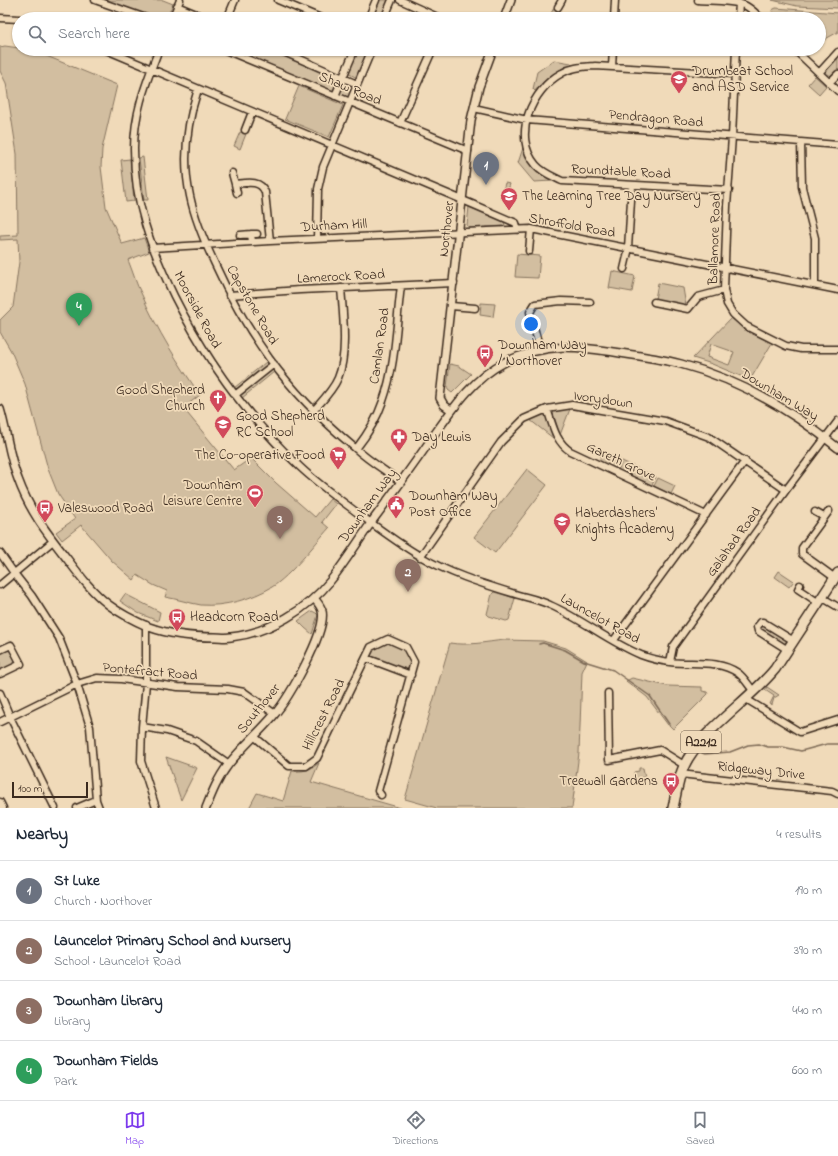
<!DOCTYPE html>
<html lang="en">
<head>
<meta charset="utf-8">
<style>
  body { margin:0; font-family:"Indie Flower",sans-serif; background:#f2f2f3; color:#1f2937 }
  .scale { position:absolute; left:12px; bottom:10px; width:76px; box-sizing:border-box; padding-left:4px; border:2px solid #3b2a1e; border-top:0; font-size:11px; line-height:14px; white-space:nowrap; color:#3b2a1e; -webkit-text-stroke:3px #f0dab9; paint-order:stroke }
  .you { position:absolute; left:531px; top:324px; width:14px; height:14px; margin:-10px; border:3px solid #fff; border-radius:50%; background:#1a73e8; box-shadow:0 0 0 6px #1a73e833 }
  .badge { display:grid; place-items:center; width:26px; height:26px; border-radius:50%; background:#7c3aed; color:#fff; font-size:13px; font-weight:700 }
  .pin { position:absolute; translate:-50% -33px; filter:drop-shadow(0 1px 2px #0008) }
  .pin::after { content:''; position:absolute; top:21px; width:14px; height:12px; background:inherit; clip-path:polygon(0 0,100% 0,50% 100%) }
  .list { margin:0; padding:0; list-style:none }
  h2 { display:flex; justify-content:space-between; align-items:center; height:52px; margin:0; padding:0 16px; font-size:17px }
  h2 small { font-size:13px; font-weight:400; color:#747a83 }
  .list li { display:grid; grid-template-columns:26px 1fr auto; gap:12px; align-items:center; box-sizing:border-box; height:60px; padding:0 16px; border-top:1px solid #e0e1e3 }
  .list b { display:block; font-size:15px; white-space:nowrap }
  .list p { margin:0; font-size:13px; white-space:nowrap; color:#747a83 }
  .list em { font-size:13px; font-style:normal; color:#747a83 }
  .icon { flex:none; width:22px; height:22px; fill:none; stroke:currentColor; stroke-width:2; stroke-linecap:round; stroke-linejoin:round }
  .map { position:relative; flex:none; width:838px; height:808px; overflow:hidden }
  .search { position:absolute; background:#fff; box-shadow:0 1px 3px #0004; left:12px; right:12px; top:12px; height:44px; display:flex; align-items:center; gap:10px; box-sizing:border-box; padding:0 14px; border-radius:22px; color:#747a83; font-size:15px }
  .sheet { height:292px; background:#fff }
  nav { display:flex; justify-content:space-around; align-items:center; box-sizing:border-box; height:56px; border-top:1px solid #e0e1e3; background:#fff; font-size:11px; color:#747a83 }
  nav a { display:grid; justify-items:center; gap:2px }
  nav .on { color:#7c3aed }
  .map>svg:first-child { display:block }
  .green { fill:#d2bea0; stroke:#86745f; fill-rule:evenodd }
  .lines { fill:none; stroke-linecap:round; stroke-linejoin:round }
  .stream { stroke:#7d6a56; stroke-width:1.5 }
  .minor-casing { stroke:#3b2a1e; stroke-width:9 }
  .tertiary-casing { stroke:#3b2a1e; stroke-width:10 }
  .primary-casing { stroke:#3b2a1e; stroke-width:12 }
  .minor { stroke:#f0dab9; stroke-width:6 }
  .tertiary { stroke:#f0dab9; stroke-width:7 }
  .primary { stroke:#f0dab9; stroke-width:9 }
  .labels { text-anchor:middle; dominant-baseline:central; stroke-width:3.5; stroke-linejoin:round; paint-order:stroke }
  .shield { fill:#f0dab9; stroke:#715f4c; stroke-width:1 }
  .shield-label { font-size:13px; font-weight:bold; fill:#3b2a1e }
  .poi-label { font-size:14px; fill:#3b2a1e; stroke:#f0dab9; text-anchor:start }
  .street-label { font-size:14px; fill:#3b2a1e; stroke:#f0dab9 }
</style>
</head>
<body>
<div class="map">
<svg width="838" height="808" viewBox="0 0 838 808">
  <rect width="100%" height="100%" fill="#f0dab9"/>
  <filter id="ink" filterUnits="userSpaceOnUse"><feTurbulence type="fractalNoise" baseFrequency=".025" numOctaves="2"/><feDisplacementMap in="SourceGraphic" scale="8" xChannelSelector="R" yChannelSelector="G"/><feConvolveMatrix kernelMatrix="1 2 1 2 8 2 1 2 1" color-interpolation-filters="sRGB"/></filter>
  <g filter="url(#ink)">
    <path class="green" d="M102 0H163L173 4 166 19H157Z
      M378 0H389L381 19H370Z
      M772 0H838V8L797 6Z
      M555 6 561 9 556 19 549 17Z
      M776 8 838 13V32L820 42 819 19H796L789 12 773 15 772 10Z
      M181 11 200 19H178Z
      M5 46 19 48V49L32 50 117 85 102 149 101 167 106 207 122 244 144 238 149 252 128 260C133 272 136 284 142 295 157 330 178 363 200 395L183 408 234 470 251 458 276 483 315 517 330 499 336 504 322 522 329 528C314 545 290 576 272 587 252 599 224 607 201 605 189 603 177 599 165 597L167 591 153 585 137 575 134 580 112 561 81 525 62 540 56 532 75 519 58 494 48 469 25 384 11 351 0 332V320L13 307 19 262 18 239 0 240V236L18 235 17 154 6 83 0 71V47Z
      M232 49H267L337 80 333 91Z
      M358 49H369L357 78 348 73Z
      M838 56V71L832 77 824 71Z
      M554 60 571 63 572 65C557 70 545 78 535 91L533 89 537 72Z
      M815 76 826 86 819 94 808 84Z
      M347 83 352 87 348 99 339 95 344 84Z
      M299 86 343 105 329 137 285 119Z
      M240 132 246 134 240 149 234 146Z
      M523 148C529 163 537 173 552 181L534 182 518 163Z
      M143 157 148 200H144L139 158Z
      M130 159 134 201 126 202 121 160Z
      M505 183 510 184 505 199 501 198Z
      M469 207 504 221 505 226 469 228 467 225Z
      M517 254 540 256 538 278 515 277Z
      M612 271 635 276 632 292 609 288Z
      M658 283 683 288 686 306 655 299Z
      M481 303 495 304 493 317 480 315Z
      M731 318C744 329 757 336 772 343L750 380 712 364 693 358ZM711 344 734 352 729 365 707 357Z
      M266 362 269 365 237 391 234 388Z
      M450 364 459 366 471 374 452 393 448 390 447 387Z
      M271 369 274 372 242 398 239 395Z
      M570 409 560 435 553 413 555 410Z
      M543 414 546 415 553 438 530 420Z
      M603 452 620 460 616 469 599 461Z
      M622 461 656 477 652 485 618 470Z
      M527 469 547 485 495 553 474 537Z
      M658 478 675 486 671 494 654 486Z
      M779 571 794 581 789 587 775 577Z
      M494 592 515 598 509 620 506 621 489 616 487 614 492 594Z
      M125 594 160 612 158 621 138 613 120 601Z
      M312 611 316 613 318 615 312 634 305 628 298 621Z
      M762 623 787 640 784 645 758 629Z
      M504 640 543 641 566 648 587 661 582 672 579 753 572 808H437L405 799 450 643C467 646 487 642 504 640Z
      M388 642 405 649 411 663 410 668 405 670 370 656 373 649Z
      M7 650 12 652 15 657V664L0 672V652Z
      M632 678 667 686 702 687V691L707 692 708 694 673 729 669 725H668L647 697 626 681Z
      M767 687 779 695 774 698 772 705 770 704 774 696 765 690Z
      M166 757 197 768 181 800Z
      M319 763 311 782 401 808H249L257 793 283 801 292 771C303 772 310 770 319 763Z
      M639 768H643L645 777 635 780 634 772 639 771Z"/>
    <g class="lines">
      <path class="stream" d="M539 644 543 643 565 650 584 661 613 670 650 696 669 724
        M702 753 705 754 730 752 748 745 759 744 768 747H783L801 751 827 744H838"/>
      <g class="minor-casing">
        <path id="minor" d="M95 0 149 19
          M278 0 323 19
          M400 0 442 19
          M698 0C712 1 731 0 744 5 751 8 756 14 762 19
          M177 6 208 19
          M558 7 562 0
          M0 18 19 19
          M172 19 180 0
          M227 19 235 0
          M368 19 376 0
          M384 19 392 0
          M614 19 615 0
          M738 19 739 3
          M104 49 472 204 516 223 518 230
          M159 49C146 83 134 112 134 149 134 204 151 248 174 296 206 360 248 418 300 467 318 484 339 499 359 514 378 528 399 544 420 556 448 573 480 583 512 593 524 597 538 599 550 605 582 619 609 642 641 655 649 658 661 661 670 662 692 665 718 659 738 673 744 677 749 686 754 692
          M223 49 468 151
          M277 49 357 84
          M736 49 732 137 727 206 724 290 727 304 733 314 746 326 786 346 801 349H838
          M794 49 838 91
          M612 67 613 49
          M819 73 838 52
          M830 82 838 74
          M198 89C187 123 182 160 190 196 195 220 205 243 215 264 230 297 248 329 269 358 292 390 325 423 355 448 369 461 386 471 401 482
          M335 96 355 49
          M474 108 527 120 838 145
          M400 123 433 49
          M245 130 252 112
          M801 143 802 187 815 238V285
          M232 173 235 184C246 183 260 179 265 192L270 241
          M235 184 237 193
          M729 190 562 181C552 176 543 173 536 165 511 136 532 89 562 73 572 67 583 67 595 66L735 74
          M240 235 251 234
          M317 239 318 189 323 167 372 49
          M252 242 251 234H257
          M152 248 270 241 531 229 838 290
          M628 248 632 185
          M529 251 531 229
          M624 269 629 248
          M229 295 300 290 454 283
          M654 302 688 309 698 297 724 290
          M451 306 475 308
          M540 350 530 312 535 304 561 301 590 302
          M235 395 274 364
          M547 409C553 425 555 441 570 451L706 515
          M314 410C323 400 333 390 338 378 348 354 343 314 341 288
          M356 449C367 435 377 419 383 401 396 365 396 324 401 286
          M829 511 802 548V554L835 578
          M815 512 824 517
          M0 553 14 573 32 596 59 638 77 684 90 727 96 800 99 808
          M420 557 501 442 524 419 547 409 572 405 665 421 709 437 786 490
          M0 585 53 541
          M800 585 798 589 819 603
          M823 598 838 607
          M146 625V683L142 727 141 761 156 808
          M614 640 745 461
          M0 650 11 645 21 664 0 674
          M788 650 758 631 757 627 761 622H763L794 641
          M366 658 411 675
          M670 662 673 647 786 490 838 421
          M0 693 10 717 55 808
          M608 693 609 760 660 750 684 765
          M746 699 800 732 838 720
          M0 722 77 684 97 678 121 679 178 687 228 689 244 692 275 714
          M142 727 167 731 196 741 229 764
          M255 737 289 766H306L317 758 371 647 388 639 406 647 414 662 378 791 381 795
          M680 774 832 791 838 794
          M0 802 3 808
          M77 808 96 800"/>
      </g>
      <g class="tertiary-casing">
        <path id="tertiary" d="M504 19 511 0
          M0 409C7 432 9 457 18 479 30 512 47 533 68 560 80 576 93 593 109 605 121 614 135 621 149 627 171 635 191 637 215 637 220 637 226 638 231 637 269 633 308 609 331 580 346 561 359 540 373 520 393 493 413 466 432 438 452 410 473 378 505 362 548 342 576 346 620 353 641 356 661 359 681 364 738 379 792 411 838 448
          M451 410 444 405 440 398 471 120 479 87 493 49
          M206 808C212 793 218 778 228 765 242 747 260 732 274 715 289 698 327 631 322 611 321 606 317 602 314 598"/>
      </g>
      <g class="primary-casing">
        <path id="primary" d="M673 808C676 794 678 779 684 766 701 730 749 701 775 669L838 573"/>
      </g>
      <use href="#minor" class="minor"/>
      <use href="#tertiary" class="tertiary"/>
      <use href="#primary" class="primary"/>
    </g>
  </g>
  <defs>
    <g id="school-pin" transform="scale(0.9)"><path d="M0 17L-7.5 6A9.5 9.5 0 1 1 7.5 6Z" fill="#d1495b" stroke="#f0dab9"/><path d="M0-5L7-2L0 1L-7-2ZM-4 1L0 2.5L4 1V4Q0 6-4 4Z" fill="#fff"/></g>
    <g id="bus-pin" transform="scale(0.9)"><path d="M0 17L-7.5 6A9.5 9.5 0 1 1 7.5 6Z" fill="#d1495b" stroke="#f0dab9"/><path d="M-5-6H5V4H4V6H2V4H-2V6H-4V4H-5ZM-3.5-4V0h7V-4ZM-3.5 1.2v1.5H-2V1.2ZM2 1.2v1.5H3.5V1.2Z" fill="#fff"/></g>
    <g id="church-pin" transform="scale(0.9)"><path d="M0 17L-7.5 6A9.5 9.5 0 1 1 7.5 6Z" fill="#d1495b" stroke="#f0dab9"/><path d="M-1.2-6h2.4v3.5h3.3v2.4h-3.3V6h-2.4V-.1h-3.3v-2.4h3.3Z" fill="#fff"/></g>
    <g id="pharmacy-pin" transform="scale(0.9)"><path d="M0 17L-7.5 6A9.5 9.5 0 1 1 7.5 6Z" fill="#d1495b" stroke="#f0dab9"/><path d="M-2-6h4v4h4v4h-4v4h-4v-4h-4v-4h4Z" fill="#fff"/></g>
    <g id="supermarket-pin" transform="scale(0.9)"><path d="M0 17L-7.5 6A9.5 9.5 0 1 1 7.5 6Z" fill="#d1495b" stroke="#f0dab9"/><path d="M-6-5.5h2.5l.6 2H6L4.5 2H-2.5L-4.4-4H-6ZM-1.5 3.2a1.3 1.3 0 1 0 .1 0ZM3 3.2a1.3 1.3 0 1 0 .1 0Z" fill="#fff"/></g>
    <g id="stadium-pin" transform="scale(0.9)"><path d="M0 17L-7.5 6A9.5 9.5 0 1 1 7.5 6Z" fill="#d1495b" stroke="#f0dab9"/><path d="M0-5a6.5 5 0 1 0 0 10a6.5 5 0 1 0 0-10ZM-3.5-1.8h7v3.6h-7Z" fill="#fff"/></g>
    <g id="civic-pin" transform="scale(0.9)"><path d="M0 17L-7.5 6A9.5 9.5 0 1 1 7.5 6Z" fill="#d1495b" stroke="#f0dab9"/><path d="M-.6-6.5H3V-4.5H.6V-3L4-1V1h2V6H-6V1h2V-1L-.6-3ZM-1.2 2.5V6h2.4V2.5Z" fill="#fff"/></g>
  </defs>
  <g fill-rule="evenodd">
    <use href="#school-pin" x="679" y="79"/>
    <use href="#school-pin" x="509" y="196"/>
    <use href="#bus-pin" x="485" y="353"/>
    <use href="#church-pin" x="218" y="398"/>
    <use href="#school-pin" x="223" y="424"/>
    <use href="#pharmacy-pin" x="399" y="437"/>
    <use href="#supermarket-pin" x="338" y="455"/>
    <use href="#stadium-pin" x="255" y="493"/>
    <use href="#civic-pin" x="396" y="504"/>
    <use href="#bus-pin" x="45" y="508"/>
    <use href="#school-pin" x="562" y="521"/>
    <use href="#bus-pin" x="177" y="617"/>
    <use href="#bus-pin" x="671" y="781"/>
  </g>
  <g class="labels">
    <rect class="shield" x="681" y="731" width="40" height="22" rx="3"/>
    <g class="shield-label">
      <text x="701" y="742">A2212</text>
    </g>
    <g class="poi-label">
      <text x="692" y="71">Drumbeat School<tspan x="692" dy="16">and ASD Service</tspan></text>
      <text x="522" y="196">The Learning Tree Day Nursery</text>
      <text x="498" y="345">Downham Way<tspan x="498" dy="16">/ Northover</tspan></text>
      <text x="205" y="390" text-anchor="end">Good Shepherd<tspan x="205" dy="16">Church</tspan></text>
      <text x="236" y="416">Good Shepherd<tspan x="236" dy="16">RC School</tspan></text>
      <text x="412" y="437">Day Lewis</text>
      <text x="325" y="455" text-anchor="end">The Co-operative Food</text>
      <text x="242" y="485" text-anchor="end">Downham<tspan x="242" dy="16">Leisure Centre</tspan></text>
      <text x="409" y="496">Downham Way<tspan x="409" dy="16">Post Office</tspan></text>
      <text x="58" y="508">Valeswood Road</text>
      <text x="575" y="513">Haberdashers'<tspan x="575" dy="16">Knights Academy</tspan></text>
      <text x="190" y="617">Headcorn Road</text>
      <text x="658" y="781" text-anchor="end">Treewall Gardens</text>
    </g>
    <g class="street-label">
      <text transform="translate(350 89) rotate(23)">Shaw Road</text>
      <text transform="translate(656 119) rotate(5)">Pendragon Road</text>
      <text transform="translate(621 172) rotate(3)">Roundtable Road</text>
      <text transform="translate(334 226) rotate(-3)">Durham Hill</text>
      <text transform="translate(572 226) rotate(10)">Shroffold Road</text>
      <text transform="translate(447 229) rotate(-84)">Northover</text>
      <text transform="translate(715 239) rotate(-88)">Ballamore Road</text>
      <text transform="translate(341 277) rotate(-3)">Lamerock Road</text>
      <text transform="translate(252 305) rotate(60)">Capstone Road</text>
      <text transform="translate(197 310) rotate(62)">Moorside Road</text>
      <text transform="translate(380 346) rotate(-82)">Camlan Road</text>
      <text transform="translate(779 395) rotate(31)">Downham Way</text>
      <text transform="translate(603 400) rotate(8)">Ivorydown</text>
      <text transform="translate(621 462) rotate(25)">Gareth Grove</text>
      <text transform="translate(368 506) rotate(-54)">Downham Way</text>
      <text transform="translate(734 542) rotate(-54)">Galahad Road</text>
      <text transform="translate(600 619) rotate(29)">Launcelot Road</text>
      <text transform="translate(150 672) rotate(5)">Pontefract Road</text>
      <text transform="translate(259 709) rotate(-51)">Southover</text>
      <text transform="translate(324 715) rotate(-63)">Hillcrest Road</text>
      <text transform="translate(761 771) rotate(6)">Ridgeway Drive</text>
    </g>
  </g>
</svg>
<div class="scale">100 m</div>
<div class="you"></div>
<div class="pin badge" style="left:486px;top:185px;background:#6b7280">1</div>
<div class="pin badge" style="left:408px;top:592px;background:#8d6e63">2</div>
<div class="pin badge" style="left:280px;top:539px;background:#8d6e63">3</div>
<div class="pin badge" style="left:79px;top:326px;background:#2e9e5b">4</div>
<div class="search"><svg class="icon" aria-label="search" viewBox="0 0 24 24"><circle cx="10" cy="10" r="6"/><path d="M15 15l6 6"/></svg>Search here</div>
</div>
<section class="sheet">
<h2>Nearby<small>4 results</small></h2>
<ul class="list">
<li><span class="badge" style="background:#6b7280">1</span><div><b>St Luke</b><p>Church · Northover</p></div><em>190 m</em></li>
<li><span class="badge" style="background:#8d6e63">2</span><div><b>Launcelot Primary School and Nursery</b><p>School · Launcelot Road</p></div><em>390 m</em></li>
<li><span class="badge" style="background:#8d6e63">3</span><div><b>Downham Library</b><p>Library</p></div><em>440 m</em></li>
<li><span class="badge" style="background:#2e9e5b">4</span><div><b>Downham Fields</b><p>Park</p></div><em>600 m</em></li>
</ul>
</section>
<nav>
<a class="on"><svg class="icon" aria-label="map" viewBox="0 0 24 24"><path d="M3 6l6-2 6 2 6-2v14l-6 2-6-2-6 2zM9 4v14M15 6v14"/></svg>Map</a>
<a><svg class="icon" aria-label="directions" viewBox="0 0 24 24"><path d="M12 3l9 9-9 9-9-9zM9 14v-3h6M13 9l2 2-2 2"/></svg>Directions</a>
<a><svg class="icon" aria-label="saved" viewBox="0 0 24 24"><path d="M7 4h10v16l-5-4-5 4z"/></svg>Saved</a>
</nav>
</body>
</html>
